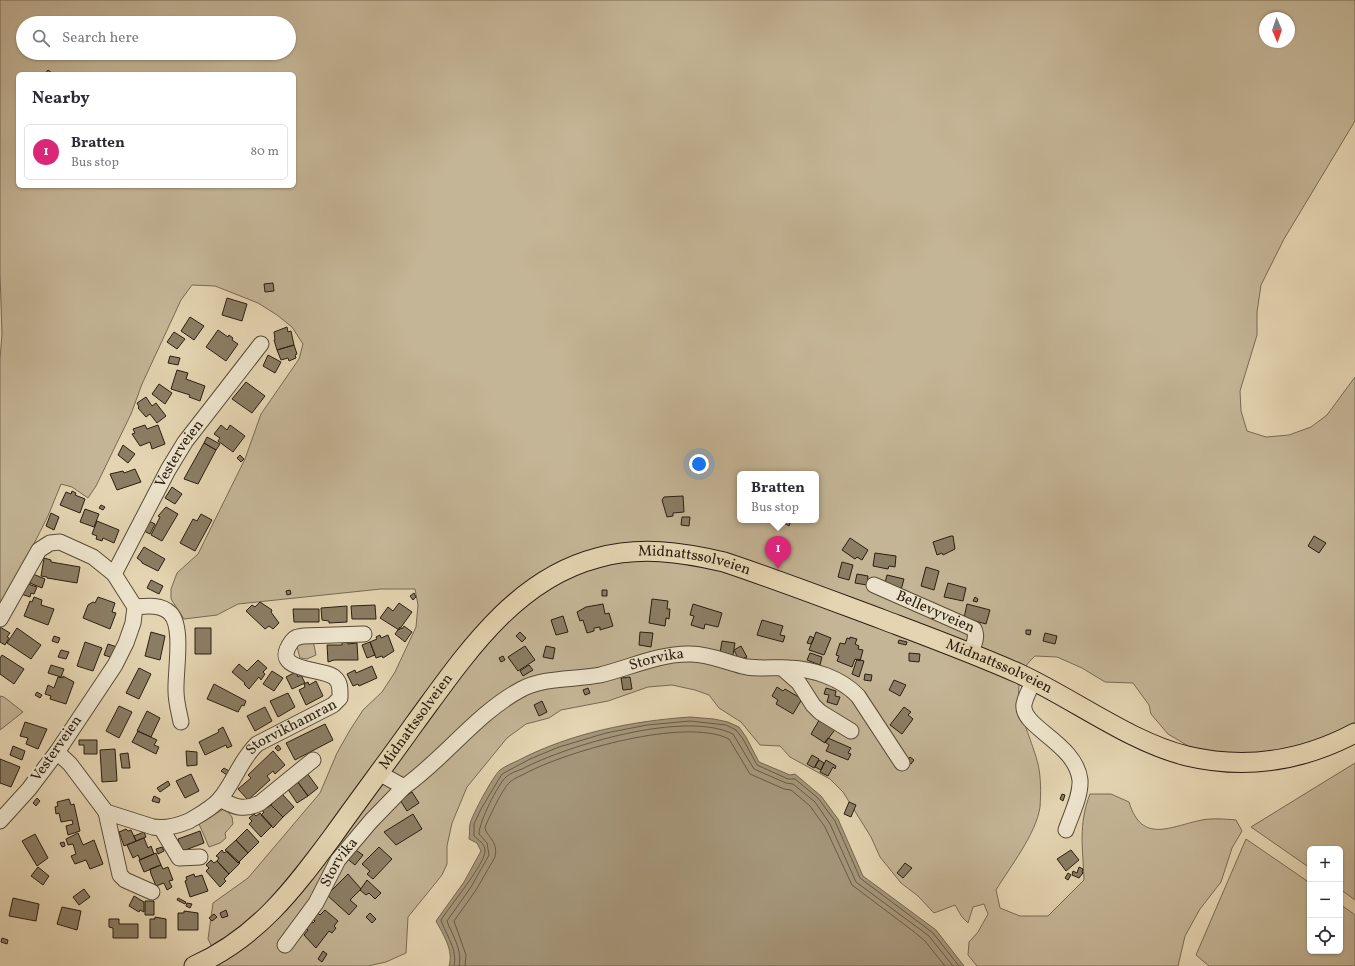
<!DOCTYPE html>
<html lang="en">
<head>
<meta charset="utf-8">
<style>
  body { margin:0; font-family:Vollkorn,serif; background:#f2f2f3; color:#2b2b33 }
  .controls { position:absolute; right:12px; bottom:12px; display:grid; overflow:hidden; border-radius:6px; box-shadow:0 1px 3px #0004 }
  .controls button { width:36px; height:36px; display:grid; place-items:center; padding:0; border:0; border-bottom:1px solid #e1e1e2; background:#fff; color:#2b2b33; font:20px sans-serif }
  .compass { position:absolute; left:1259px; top:12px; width:36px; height:36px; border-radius:50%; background:#fff; box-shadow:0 1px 3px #0004; rotate:178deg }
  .you { position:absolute; left:699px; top:464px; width:14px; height:14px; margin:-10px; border:3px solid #fff; border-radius:50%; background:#1a73e8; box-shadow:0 0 0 6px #1a73e833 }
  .badge { display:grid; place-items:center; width:26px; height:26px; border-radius:50%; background:#db2777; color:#fff; font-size:13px; font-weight:700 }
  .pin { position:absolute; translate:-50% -33px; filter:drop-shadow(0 1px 2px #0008) }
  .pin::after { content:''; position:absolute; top:21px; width:14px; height:12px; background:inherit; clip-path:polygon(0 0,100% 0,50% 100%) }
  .popup { position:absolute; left:737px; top:471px; width:82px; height:52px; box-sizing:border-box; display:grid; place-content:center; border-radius:6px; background:#fff; filter:drop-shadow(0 1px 3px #0005); font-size:13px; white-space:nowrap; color:#7c7c81 }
  .popup b { font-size:15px; color:#2b2b33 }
  .popup::after { content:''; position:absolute; left:50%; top:100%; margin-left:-8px; border:8px solid transparent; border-top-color:#fff }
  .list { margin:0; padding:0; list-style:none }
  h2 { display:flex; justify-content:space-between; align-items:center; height:52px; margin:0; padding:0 16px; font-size:17px }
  h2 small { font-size:13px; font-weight:400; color:#7c7c81 }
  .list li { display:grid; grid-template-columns:26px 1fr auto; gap:12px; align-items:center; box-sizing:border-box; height:56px; margin:0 8px 8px; padding:0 8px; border:1px solid #e1e1e2; border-radius:6px }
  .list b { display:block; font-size:15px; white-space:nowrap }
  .list p { margin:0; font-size:13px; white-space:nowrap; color:#7c7c81 }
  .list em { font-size:13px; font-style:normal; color:#7c7c81 }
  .icon { flex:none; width:22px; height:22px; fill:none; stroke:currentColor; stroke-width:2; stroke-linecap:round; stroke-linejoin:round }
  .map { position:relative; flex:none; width:1355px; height:966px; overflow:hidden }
  .search { position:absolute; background:#fff; box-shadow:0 1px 3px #0004; left:16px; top:16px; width:280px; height:44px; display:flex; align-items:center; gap:10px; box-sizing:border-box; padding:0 14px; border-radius:22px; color:#7c7c81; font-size:15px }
  .panel { position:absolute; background:#fff; box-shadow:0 1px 3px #0004; left:16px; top:72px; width:280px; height:116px; border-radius:6px }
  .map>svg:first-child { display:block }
  .green { fill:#c4b596; stroke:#776a53; fill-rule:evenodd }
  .water { fill:#a5967a; stroke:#746650 }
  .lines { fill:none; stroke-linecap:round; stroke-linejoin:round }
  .shore { stroke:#685a45; stroke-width:1 }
  .building { fill:#8b7d64; stroke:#2a1e10 }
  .minor-casing { stroke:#584c38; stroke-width:17 }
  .major-casing { stroke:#2a1e10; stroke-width:21 }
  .minor { stroke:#ede3cc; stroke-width:15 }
  .major { stroke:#e4d4b1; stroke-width:19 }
  .labels { text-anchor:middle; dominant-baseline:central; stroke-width:4; stroke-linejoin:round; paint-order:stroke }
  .street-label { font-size:15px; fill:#2a1e10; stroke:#ede3cc }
</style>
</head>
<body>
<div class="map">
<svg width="1355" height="966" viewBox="0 0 1355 966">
  <rect width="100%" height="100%" fill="#e4d4b1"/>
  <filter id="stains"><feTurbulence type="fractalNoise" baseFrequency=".005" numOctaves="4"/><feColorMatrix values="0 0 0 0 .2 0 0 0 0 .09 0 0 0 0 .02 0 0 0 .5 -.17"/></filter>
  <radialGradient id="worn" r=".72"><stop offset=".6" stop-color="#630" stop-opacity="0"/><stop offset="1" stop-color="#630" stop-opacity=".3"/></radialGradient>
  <path class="green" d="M0 0H1355V121L1284 239 1261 285 1257 312V335L1240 391 1241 411 1247 431 1266 437 1289 435 1311 427 1327 415 1355 377V725L1344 731 1283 752 1247 755 1195 750 1168 734 1151 714 1149 705 1133 683 1105 682 1082 668 1057 657 1035 656C1001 686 1029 728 1038 764 1041 777 1041 793 1040 807 1036 834 1010 867 996 890L1000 908 1020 916H1048L1084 880C1083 848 1078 825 1090 794H1111L1129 802C1142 845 1171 826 1202 820 1213 818 1225 819 1236 820L1242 831 1232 848 1221 882 1200 909 1185 936 1178 966H977L968 955 969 942 978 932 988 914 984 904 973 907 968 923 962 917 955 905 934 913 918 896 901 883 880 857 871 837 843 792 830 779 790 757 780 746 760 745 741 722 719 708 709 695 695 690 672 685 648 687 608 701 561 710 549 718 526 724 507 738 467 787 452 823 447 846V864L442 875 408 917 406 953 386 962 368 966H215L219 961 208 939 213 903 248 878 320 793 337 753 350 730 363 710 382 692 395 672 416 627 418 605 415 589H381L238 604 217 615 184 619 171 599V589L177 573 198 554 245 459 261 414 299 359 303 344 292 327 277 315 258 303 215 286 192 285 181 300 142 384 131 414 96 486 88 498 72 487 61 484 48 516 0 611V359L2 334 0 273ZM1265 18H1289V42H1265ZM23 23H289V53H23ZM18 74H294V186H18ZM740 474H816V520H740Z
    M302 642H312L314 645 316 655 307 659 300 658 297 647Z
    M0 696 4 697 23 712 0 730Z
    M1355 763V900L1340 889V849H1310V868L1251 827Z
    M225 808 232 817 233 824 225 833 226 838 220 843 209 847 199 824Z
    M1246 839 1310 883V951H1340V904L1355 915V966H1209L1196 955Z"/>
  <path class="water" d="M690 717 714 719 728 722 739 727 746 737 759 762 790 775 795 774 821 796 838 819 863 876 936 930 964 966H449C454 951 443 934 436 921L464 882 481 851 477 843 469 839C470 834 469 828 470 824 472 815 493 776 500 770 505 766 513 763 519 760 571 733 632 721 690 717Z"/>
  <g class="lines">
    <path class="shore" d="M454 966C458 950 446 935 441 920 449 907 485 864 485 851 485 843 478 840 474 836V824L481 809 502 774 530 759 559 747 606 733 647 725 690 721 726 725 736 730 743 739 757 765 788 779H795L818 798 835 821 860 878 933 933 959 966
      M459 966C463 950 452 935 447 921L471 887 489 855 487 843 479 834C479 822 498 784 506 777 510 773 517 771 522 769 568 745 685 710 733 734L754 769 786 783 793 784 815 802 830 824 856 882 929 936 953 966
      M465 966 466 955 454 921 476 890 495 857C499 840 485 836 485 827 490 816 502 789 510 782 514 778 521 776 526 773 568 751 685 717 729 739L750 774 784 789 791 790 810 806 825 827 852 885 913 931 925 941 945 966"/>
  </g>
  <path class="building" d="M48 70 53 74H45Z
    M273 283 274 291 265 292 264 284Z
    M227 298 247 304 242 321 222 315Z
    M190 317 204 326 194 340 181 331Z
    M287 327 288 332 291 331 294 345 277 350 274 340H275L274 332Z
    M218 330 228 337 229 335 233 338 232 340 238 344 226 361 206 347Z
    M174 332 185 339 177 349 167 342Z
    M294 345 297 354 295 355 296 358 289 361 288 358 281 360 277 350Z
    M268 355 281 362 275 373 263 366Z
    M170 356 180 358 178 365 168 363Z
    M177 370 188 373 186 379 205 386 200 401 189 397 190 395 171 389Z
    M246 382 265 396 252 413 232 399Z
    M159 384 172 393 165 404 152 394Z
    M146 397 152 406 156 403 166 416 157 423 150 414 146 417 138 408 139 407 137 403Z
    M145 425 147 429 158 425 165 444 152 449 150 442 140 446 132 434 135 433 133 429Z
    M221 425 227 430 230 425 245 436 233 452 218 441 220 438 214 434Z
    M207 437 220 444 216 450 204 443Z
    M204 443 216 450 198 484 184 479 185 477Z
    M123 445 135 454 128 463 118 455Z
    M240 455 244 459 241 462 237 458Z
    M135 469 141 482 117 490 110 474 123 471 124 473Z
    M172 487 182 494 175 504 165 498Z
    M72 491 76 493 75 495 85 499 80 513 60 505 66 492 71 494Z
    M683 496 684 512 673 513V516L667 517 662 500 664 497Z
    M101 505 105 507 103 510 99 508Z
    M166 507 178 514 162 541 151 535 160 517 158 516Z
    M85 509 99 514 94 527 80 522Z
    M51 513 59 517 54 530 46 526Z
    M201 514 212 520 195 551 180 543 193 519 197 521Z
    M682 517H690L689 526 681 525Z
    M147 520 155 524 150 534 142 530Z
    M781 520H791V521L789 526 781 521Z
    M97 521 119 530 114 543 103 538 102 541 96 539 97 536 92 534Z
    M951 536H953L955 549 943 555 942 553 937 555 933 542Z
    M1314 536 1326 543 1319 553 1308 546Z
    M850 538 868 550 862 560 857 557 855 559 842 550Z
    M144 547 165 559 158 571 142 563V562L137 558Z
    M875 553 896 556 895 567 889 566 888 569 873 566Z
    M44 558 51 560V562L80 567 77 583 47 578V577L41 576Z
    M842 562 853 565 849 580 838 577Z
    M926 567 939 571 934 590 921 586Z
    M33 574 45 579 42 588 30 583Z
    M857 574 868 576 867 585 855 583Z
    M887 575 904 579 901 590 885 583Z
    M151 580 163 586 159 594 147 588Z
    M25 583 37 587 34 594 31 593 30 597 21 594Z
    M948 583 966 588 963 601 944 597Z
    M290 590 291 594 287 595 286 591Z
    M602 590H607V596H602Z
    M414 593 416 597 413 600 410 596Z
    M34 597 42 600 41 605 54 609 48 625 24 616 30 601 32 602Z
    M98 597 115 603 112 612 116 613 110 629 83 618 88 605 93 602 95 603Z
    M975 597 978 599 977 602 973 601Z
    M652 599 668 601 667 609H670L669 619 666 618 665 626 649 623Z
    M260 602 272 610 271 612 279 623 273 629 269 626 265 629 246 611 252 605 255 607Z
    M399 603 412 612 399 630 380 618 388 607 393 611Z
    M603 604 605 614 609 613 613 626 600 630V627L594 628V631L587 633 583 620 580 621 577 612 586 607Z
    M693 604 722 613 718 627 705 624 704 629 691 625 694 616 690 615Z
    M967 604 990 610 986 624 964 618Z
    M375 605 376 619H352L351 606Z
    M347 606V622L329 623V621L322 620 321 608Z
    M293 609H319V622H294Z
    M563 616 568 632 556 635 551 620Z
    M762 620 783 626 780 635 785 636 783 642 757 635Z
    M404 626 412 632 405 642 395 634 400 627 402 629Z
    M0 627 10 633 7 637 9 638 5 645 0 642Z
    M17 628 41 645 31 659 7 643Z
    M195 628H211V654H195Z
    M1026 630H1031L1030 635 1026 634Z
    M151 632 165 636 160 660 145 656Z
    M520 632 526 638 522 642 516 636Z
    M640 632 653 633 651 647 639 645Z
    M816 632 831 638 824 655 809 650Z
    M1045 633 1057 636 1055 644 1043 641Z
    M380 635 381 638 388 635 394 651 383 658 382 656 376 658 370 642 377 639 376 637Z
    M54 636 60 638 58 643 52 641Z
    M810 636 814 638 811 644 807 643Z
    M850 637 857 639 855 644 859 646 858 649 863 650 860 661 855 659 852 667 837 661 839 656 836 655 840 643 845 644 847 638 850 639Z
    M899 640 907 642 906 645 898 643Z
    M722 641 735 643 733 655 720 653Z
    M85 642 102 648 93 671 77 666Z
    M342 642H348V644L357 643 358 660H334L328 662 327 645H342Z
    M370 642 375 655 367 658 362 645Z
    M108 644 117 647 113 658 104 655Z
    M525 646 535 660 518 671 508 657Z
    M546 646 555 648 553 659 543 657Z
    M741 646 747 657 739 660 734 650Z
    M61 650 69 652 66 659 58 657Z
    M810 653 822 657 820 665 807 660Z
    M909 653 920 654 919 662 909 661Z
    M2 655 24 669 14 684 0 674V658Z
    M503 656 505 660 501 662 499 658Z
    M857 659 864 661 859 677 852 674Z
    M258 660 267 668 263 672 265 674 261 680 259 677 249 689 244 684 245 683 232 672 239 664 247 671Z
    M51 665 64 669 61 677 48 673Z
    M529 665 533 670 523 676 520 671Z
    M372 666 377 678 359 686 358 684 353 686 347 674 355 670 356 673Z
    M139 668 151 674 139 699 126 693Z
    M272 671 283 678 274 691 263 684Z
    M296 672 298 677 301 675 305 683 292 689 286 677Z
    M865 674 872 675 871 681 864 680Z
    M63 676 74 682 66 704 50 699 51 696 45 694 48 685 54 688 58 677 63 678Z
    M630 677 632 689 623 690 621 678Z
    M894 680 906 685 900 696 889 690Z
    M316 681 323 696 306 705 299 690 305 687 304 684 308 682 309 685Z
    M214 684 246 701 244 706 242 705 238 712 207 699Z
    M777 687 783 691 785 689 802 699 793 714 776 704 778 700 772 696Z
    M588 688 590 693 585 695 583 690Z
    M826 688 836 691 835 696 840 697 837 705 827 702 829 695 824 694Z
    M37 692 42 695 40 698 35 695Z
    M288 693 295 707 278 717 270 701Z
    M542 701 547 712 539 716 534 705Z
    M119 706 132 712 119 738 106 731Z
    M265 707 272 721 255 731 247 716Z
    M904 707 911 712 908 715 913 719 902 734 890 725Z
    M147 711 160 718 151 737 137 731Z
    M821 717 837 727 825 743 811 734Z
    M25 722 47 729 38 749 26 744 28 738 20 736Z
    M325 724 333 740 295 760 286 743Z
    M223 727 232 746 227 748 226 745 205 755 199 742 219 732 218 730Z
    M138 731 157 740 154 745 159 747 156 754 132 742Z
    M828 738 851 748 848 753 851 754 848 760 826 751 829 745 825 742Z
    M79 740H97V754H84V745H79Z
    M278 745 281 749 278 751 275 748Z
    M13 746 25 751 22 760 10 755Z
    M115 749 117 781 102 782 100 750Z
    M186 751 197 752V765L187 766Z
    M273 751 285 765 275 774 273 771 267 776 270 780 248 800 238 789 251 778 248 775Z
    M128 753 130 768H122L120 754Z
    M812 755 819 759 814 768 807 764Z
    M910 757 914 760 911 764 907 762Z
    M0 759 20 767 11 787 0 783Z
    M819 760 824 763 821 770 815 767Z
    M826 760 836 766 835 769 833 767 828 776 820 772Z
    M224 768 229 771 227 775 221 771Z
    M307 773 318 788 308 796 297 781Z
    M191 774 199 791 185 798 176 781Z
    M168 781 170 785 160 792 157 788Z
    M297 781 308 796 297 803 287 788Z
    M412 792 419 803 407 811 400 800Z
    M282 794 294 807 283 817 271 805 273 803 271 800Z
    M1062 794 1065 795 1063 801 1060 799Z
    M154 796 160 799 159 803 152 801Z
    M37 798 40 801 36 806 33 803Z
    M69 799 71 805 74 804 80 831 68 835 66 826 73 824 72 820 61 822 59 813 56 814 55 807 58 806 57 802Z
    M849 802 856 805 851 817 844 814Z
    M271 805 283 817 273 828 261 815 264 812 261 810 265 806 267 808Z
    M260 813 272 826 261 837 249 824 252 821 249 818 254 814 256 816Z
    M413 814 422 829 396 845 384 832Z
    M126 829 128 831 131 830 136 841 124 846 119 832Z
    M247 829 259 842 248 853 236 840Z
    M200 831 204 843 180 852 177 844 179 843 178 839Z
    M144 832 146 837 136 841 134 836Z
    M78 833 83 845 94 840 103 864 90 869 86 860 75 864 71 856 76 854 73 844 68 845 66 839Z
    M35 834 48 858 37 866 22 841Z
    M144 838 148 848 151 846 154 854 140 860 138 855 133 858 127 845Z
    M236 840 248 853 238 863 225 850Z
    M64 842 65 846 62 847 60 843Z
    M162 847 164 851 158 854 156 849Z
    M379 847 392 859 373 879 367 874 370 871 362 864Z
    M353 848 363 855 355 865 345 857Z
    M222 850 224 853 227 851 240 863 229 874 217 861 219 858 216 856Z
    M1071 850 1079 860 1066 871 1057 859Z
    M156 853 161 865 144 872 139 860Z
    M211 860 214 863 217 861 229 874 224 879 226 881 220 887 206 871 209 868 206 865Z
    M905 863 912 868 903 878 897 873Z
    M161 865 163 869 168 867 173 880 169 881 172 887 167 890 164 883 156 886 151 874 150 869Z
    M38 867 49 876 43 885 31 876Z
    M1079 867 1083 869 1082 872 1083 873 1079 878 1072 875 1073 871 1077 873Z
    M1068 873 1071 875 1068 880 1065 878Z
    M194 874 195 877 202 875 208 891 190 897 185 881 187 880 186 877Z
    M348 874 361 889 350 900 357 906 349 915 327 895Z
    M367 880 381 893 375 899 369 893 366 895 360 890Z
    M84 889 90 897 79 905 73 897Z
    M134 896 144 902V912L140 910 139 912 129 906Z
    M13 898 39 904 36 921 9 916Z
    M178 898 186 902 185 904 177 900Z
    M145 901H154V915H145Z
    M187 903 192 904 190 908 186 906Z
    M62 907 81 911 77 930 57 924Z
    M226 910 228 916 222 918 220 913Z
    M325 910 338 921 334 926 336 928 332 933 329 931 316 948 304 935 308 930 304 927 311 922 313 923 315 921 312 918 317 912 320 915Z
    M184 911 198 913V930H178V913H184Z
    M370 913 376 919 372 923 366 917Z
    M214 914 217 917 212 921 209 918Z
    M155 917 166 919V938H150V919H155Z
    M109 919H119V924H138V938H113V928L109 927Z
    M2 938 8 940 7 944 1 942Z
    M323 951 327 954 322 962 318 959Z"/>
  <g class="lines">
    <g class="minor-casing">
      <g id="minor">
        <path id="s1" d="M114 574 168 470 185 442 261 344"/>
        <path id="s2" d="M874 585 974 629C978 637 974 645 970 652"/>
        <path d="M135 607C146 606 161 604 170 613 184 626 175 673 176 691 176 702 179 712 181 722"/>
        <path d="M0 619 39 550 50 543 60 542 93 557 114 574 135 607 133 623 126 643 115 665 57 752 29 789 0 821"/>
        <path d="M782 668 799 683 813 705 820 712 851 731"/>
        <path d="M1034 681C1030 688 1026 696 1024 704 1020 727 1076 743 1080 780 1081 796 1071 815 1066 830"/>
        <path id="s3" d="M57 752 70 764 106 812 153 827C165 829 177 826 189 821 199 815 211 809 219 800 234 783 240 760 257 744L333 705 340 698C340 691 341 683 335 678 324 667 268 673 292 641 295 637 298 637 303 636L364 634"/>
        <path id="s4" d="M379 773 404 787C445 758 476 714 520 690 543 677 574 680 600 675 629 668 660 653 691 654 710 654 728 663 747 667 761 669 775 667 789 668 813 669 841 678 858 696L902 763"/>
        <path d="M220 799C234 807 244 811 260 803L313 760"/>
        <path d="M106 812 120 875 125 880 152 892"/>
        <path d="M161 828 179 858 200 857"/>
        <path id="s5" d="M285 945 316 903 338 860 371 821 404 787"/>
      </g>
    </g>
    <g class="major-casing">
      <g id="major">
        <path id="s6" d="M194 966C257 938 293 890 333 836 360 798 388 761 415 723 463 658 513 580 597 558 640 546 681 552 724 562 778 580 830 600 884 620 929 637 975 654 1020 674 1074 699 1130 742 1187 756 1246 770 1302 761 1355 733"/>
      </g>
    </g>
    <use href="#minor" class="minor"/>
    <use href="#major" class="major"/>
  </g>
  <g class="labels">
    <g class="street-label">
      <text stroke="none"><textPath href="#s1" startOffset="137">Vesterveien</textPath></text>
      <text stroke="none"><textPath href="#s6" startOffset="682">Midnattssolveien</textPath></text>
      <text stroke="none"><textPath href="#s2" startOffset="67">Bellevyveien</textPath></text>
      <text stroke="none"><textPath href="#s4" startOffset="321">Storvika</textPath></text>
      <text stroke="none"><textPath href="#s6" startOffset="1006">Midnattssolveien</textPath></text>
      <text stroke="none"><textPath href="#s6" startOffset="334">Midnattssolveien</textPath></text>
      <text stroke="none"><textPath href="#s3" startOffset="307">Storvikhamran</textPath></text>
      <text transform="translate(57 749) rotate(-55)">Vesterveien</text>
      <text stroke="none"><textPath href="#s5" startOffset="99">Storvika</textPath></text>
    </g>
  </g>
  <rect width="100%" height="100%" filter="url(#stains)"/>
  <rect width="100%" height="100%" fill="url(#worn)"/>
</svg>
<div class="controls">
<button>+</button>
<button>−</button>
<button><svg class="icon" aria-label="locate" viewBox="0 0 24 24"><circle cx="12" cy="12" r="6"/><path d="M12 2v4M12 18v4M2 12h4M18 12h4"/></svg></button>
</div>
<svg class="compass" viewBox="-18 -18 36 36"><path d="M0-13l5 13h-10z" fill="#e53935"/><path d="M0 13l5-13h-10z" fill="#7c7c81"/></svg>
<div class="you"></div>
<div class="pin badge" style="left:778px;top:569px">1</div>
<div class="popup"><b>Bratten</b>Bus stop</div>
<div class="search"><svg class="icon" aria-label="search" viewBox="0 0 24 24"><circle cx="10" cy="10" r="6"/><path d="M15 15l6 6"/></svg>Search here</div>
<section class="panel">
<h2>Nearby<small></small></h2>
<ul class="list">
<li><span class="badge">1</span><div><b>Bratten</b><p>Bus stop</p></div><em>80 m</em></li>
</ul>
</section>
</div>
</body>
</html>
